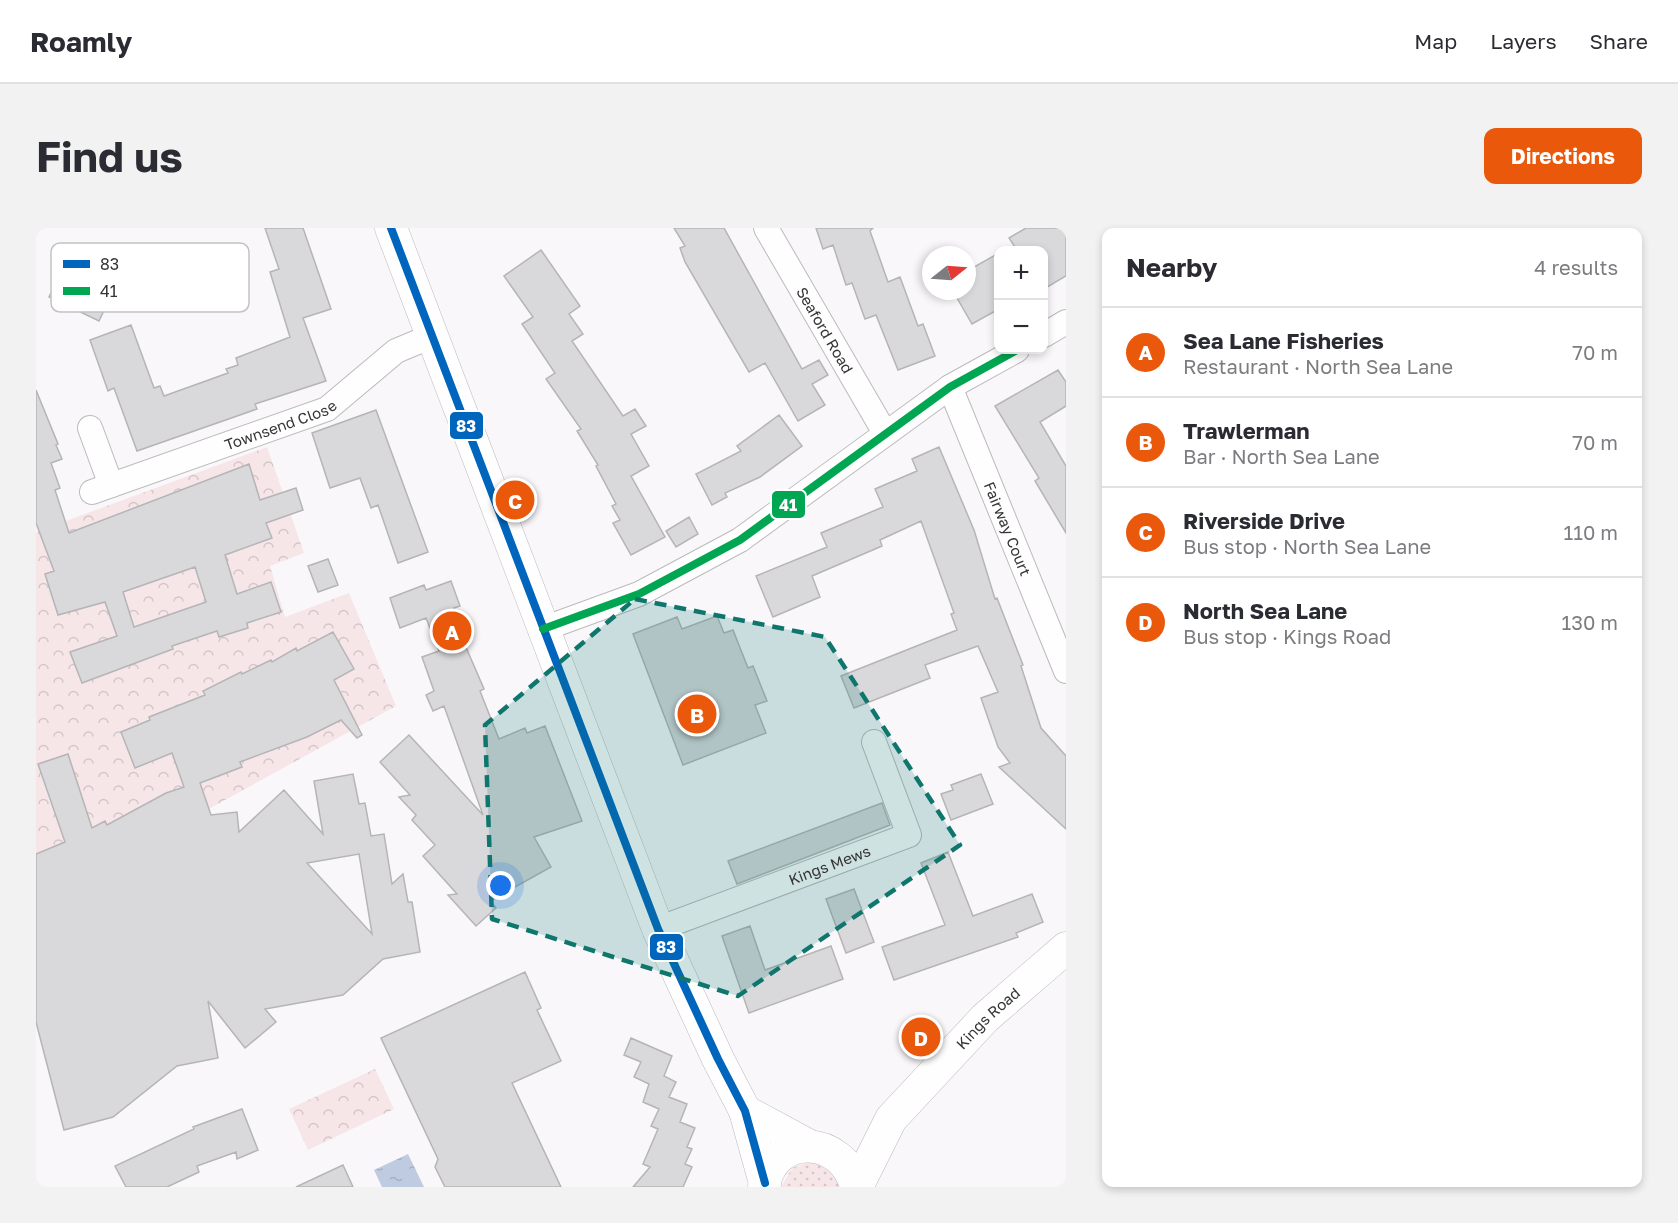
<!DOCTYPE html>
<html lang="en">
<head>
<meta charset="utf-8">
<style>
  body { margin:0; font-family:"Golos Text",sans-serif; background:#f2f2f3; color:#2b2b33 }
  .controls { position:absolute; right:18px; top:18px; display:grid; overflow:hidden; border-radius:12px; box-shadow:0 3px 9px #0003 }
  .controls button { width:54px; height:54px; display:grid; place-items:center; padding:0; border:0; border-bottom:2px solid #e1e1e2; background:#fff; color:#2b2b33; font:30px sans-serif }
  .compass { position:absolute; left:886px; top:18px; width:54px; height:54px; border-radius:50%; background:#fff; box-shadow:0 3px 9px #0003; rotate:73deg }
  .you { position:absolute; left:465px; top:658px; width:21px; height:21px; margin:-15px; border:4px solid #fff; border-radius:50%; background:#1a73e8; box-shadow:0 0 0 9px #1a73e833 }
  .badge { display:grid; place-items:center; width:39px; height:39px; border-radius:50%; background:#ea580c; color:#fff; font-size:20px; font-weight:700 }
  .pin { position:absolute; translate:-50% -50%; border:3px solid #fff; box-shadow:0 2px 6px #0006 }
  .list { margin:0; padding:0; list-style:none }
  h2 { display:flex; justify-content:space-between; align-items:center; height:78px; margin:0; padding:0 24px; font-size:26px }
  h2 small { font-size:20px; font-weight:400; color:#7c7c81 }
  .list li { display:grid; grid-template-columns:39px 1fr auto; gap:18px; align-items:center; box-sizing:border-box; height:90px; padding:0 24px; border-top:2px solid #e1e1e2 }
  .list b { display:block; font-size:22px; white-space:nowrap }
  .list p { margin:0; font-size:20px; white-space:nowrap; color:#7c7c81 }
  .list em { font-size:20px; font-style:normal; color:#7c7c81 }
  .map { position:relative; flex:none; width:1030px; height:959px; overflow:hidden; border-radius:12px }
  header { display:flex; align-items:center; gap:36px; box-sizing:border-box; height:84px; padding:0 30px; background:#fff; border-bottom:2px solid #e1e1e2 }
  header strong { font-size:28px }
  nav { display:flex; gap:33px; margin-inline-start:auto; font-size:21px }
  .intro { display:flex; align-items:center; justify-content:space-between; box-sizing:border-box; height:144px; padding:0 36px }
  h1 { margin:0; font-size:42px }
  .button { padding:15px 27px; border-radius:12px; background:#ea580c; color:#fff; font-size:21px; font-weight:700 }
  main { display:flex; gap:36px; padding:0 36px }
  aside { flex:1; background:#fff; border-radius:12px; box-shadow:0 3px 9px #0003 }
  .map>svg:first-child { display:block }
  .grass { fill:url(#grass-dots) }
  .park { fill:url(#park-crowns) }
  .water { fill:url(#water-ripples) }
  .building { fill:#d9d8db; stroke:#b5b4b6; stroke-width:1.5; fill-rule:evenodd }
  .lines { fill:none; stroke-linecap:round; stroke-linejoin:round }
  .minor-casing { stroke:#bcbabd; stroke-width:26 }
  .tertiary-casing { stroke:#bcbabd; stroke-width:33 }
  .minor { stroke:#fefefe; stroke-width:24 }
  .tertiary { stroke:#fefefe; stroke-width:32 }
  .bus-1-casing { stroke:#fff; stroke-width:12 }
  .bus-2-casing { stroke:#fff; stroke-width:12 }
  .bus-1 { stroke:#0065bd; stroke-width:8 }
  .bus-2 { stroke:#00a651; stroke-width:8 }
  .marked { fill:#0f766e; fill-opacity:0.2; stroke:#0f766e; stroke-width:4.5; stroke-dasharray:12 8; stroke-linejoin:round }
  .labels { text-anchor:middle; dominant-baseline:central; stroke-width:6; stroke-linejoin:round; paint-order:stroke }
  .street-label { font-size:15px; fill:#353436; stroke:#fff }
  .key { fill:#fff; stroke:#c2c2c3; stroke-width:1.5 }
  .key-label { font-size:16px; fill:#353436 }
  .line-badge { stroke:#fff; stroke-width:2 }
  .badge-label { font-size:16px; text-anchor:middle; font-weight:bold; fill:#fff }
</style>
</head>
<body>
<header>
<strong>Roamly</strong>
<nav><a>Map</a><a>Layers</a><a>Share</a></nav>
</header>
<div class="intro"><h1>Find us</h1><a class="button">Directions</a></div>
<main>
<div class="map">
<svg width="1030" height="959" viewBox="0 0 1030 959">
  <defs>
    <pattern id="grass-dots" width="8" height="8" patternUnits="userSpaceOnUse" patternTransform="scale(1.5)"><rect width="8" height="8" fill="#f7e6e8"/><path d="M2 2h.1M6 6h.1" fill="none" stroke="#d4c6c8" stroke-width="1.8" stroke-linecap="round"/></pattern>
    <pattern id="park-crowns" width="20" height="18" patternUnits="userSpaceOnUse" patternTransform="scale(1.5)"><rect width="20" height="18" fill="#f7e6e8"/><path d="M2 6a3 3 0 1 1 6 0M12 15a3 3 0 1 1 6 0" fill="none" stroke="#d4c6c8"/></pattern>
    <pattern id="water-ripples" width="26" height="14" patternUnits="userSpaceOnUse" patternTransform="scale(1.5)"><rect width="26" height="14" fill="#bfcbe1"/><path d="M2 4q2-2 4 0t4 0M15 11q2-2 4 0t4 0" fill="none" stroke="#a5afc2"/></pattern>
  </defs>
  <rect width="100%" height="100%" fill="#f9f7fa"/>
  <path class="grass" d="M775 933 796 941 805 959H745L756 940Z"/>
  <path class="park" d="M231 219 268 325 234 338 249 389 313 365 360 478 0 676V304Z
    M339 841 358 881 272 922 253 881Z"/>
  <path class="water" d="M372 926 388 959H346L338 942Z"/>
  <path class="building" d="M229 0H267L295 81 267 90 290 153 219 176 221 181 101 223 78 160 72 163 54 112 95 97 118 160 124 158 128 168 192 145 190 141 202 137 200 130 254 109 234 44 243 41Z
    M638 0H688L766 141 783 132 792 147 776 156 789 177 762 193 729 135 713 144 649 34 644 20 649 18Z
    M780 0H837L834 3 852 54 864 49 882 98 887 96 899 128 862 142 840 87 829 91 816 55 810 57 797 17 787 21Z
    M990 0H1030V48L1008 61V22H981L973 10Z
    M505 22 544 78 533 86 547 106 536 113 587 188 599 181 610 198 595 206 613 238 595 248 629 309 595 327 577 295 584 292 576 278 580 276 560 238 562 237 541 203 545 201 510 151 519 145 486 96 497 89 468 48Z
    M963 25V81L936 96 917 63H931V43Z
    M48 36 51 47 78 61 63 93 13 69 29 37 39 41Z
    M1022 142 1030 154V178L1004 194 1030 238V305L999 253 1003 250 959 178Z
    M0 162 22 216 20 217 26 231 15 235 24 260 19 262 33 305 213 236 224 272 260 260 267 282 230 295 236 310 189 327 201 366 235 354 245 384 211 395 212 400 183 409 181 403 136 418 137 421 46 455 34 424 81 408 69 374 22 387 9 346 18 343 0 295ZM159 339 170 374 98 399 87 364Z
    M340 182 392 324 362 335 342 277 335 280 324 250 294 260 276 205Z
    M743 187 766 218 724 249 689 265 691 269 676 277 660 246 705 223 701 218Z
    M903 219 938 302 959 371 961 370 987 437 985 438 1005 500 1030 528V601L963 539 974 535 962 519 945 470 962 464 942 418 889 437 894 450 818 480 805 448 921 402 915 386 918 385 885 293 844 312 846 318 776 348 784 369 737 389 720 348 791 319 785 305 847 279 839 261 881 243 876 231Z
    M653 289 662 306 640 319 630 303Z
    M292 331 302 357 282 364 272 338Z
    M415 353 424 378 418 380 431 417H429L448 461 444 463 463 511 489 500 491 505 509 498 546 593 498 609 515 639 454 673 460 680 440 698 412 667 421 666 387 628 399 617 376 592 380 587 363 569 374 567 344 534 373 507 447 587 408 478 397 483 390 467 398 463 386 429 403 423 390 390 364 400 354 370 388 357 390 362Z
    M681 388 688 405 697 402 712 440 717 438 731 473 719 477 730 505 647 537 597 406 641 389 646 401Z
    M297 404 318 441 298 452 326 507 321 510 305 492 271 509 204 534 206 539 164 555 175 587 201 584 203 604 248 562 287 606 278 553 317 546 323 576 329 575 335 608 348 606 356 656 367 646 372 674H376L384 724 347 731 307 767 229 781 240 794 209 820 172 773 182 830 141 838 77 889 28 902 0 794V626L29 614 2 536 32 526 56 600 69 593 71 597 130 565 148 559 136 525 99 540 85 504 114 492 113 489 169 467 167 463 205 444 206 446 235 432 236 434 260 420 261 423ZM323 626 336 706 271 635Z
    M945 546 957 576 915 592 905 566 917 562 915 557Z
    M846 575 854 597 701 656 692 633Z
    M912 624 937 688 996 666 1007 694 980 705 982 709 858 752 846 719 909 697 885 635Z
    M818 661 838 714 810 725 790 671Z
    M714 698 729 742 795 718 807 751 713 785 686 708Z
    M489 744 505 780 501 782 525 833 476 855 525 959H409L399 939 402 931 345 810Z
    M595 810 636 828 628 848 640 854 633 869 651 876 644 894 659 900 651 919 656 921 649 936 656 939 647 959H597L614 939 607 936 622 901 615 898 623 881 607 874 613 856 598 849 605 834 588 827Z
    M206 881 222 922 201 931 200 924 161 938 163 944 131 959H90L79 938 158 901 157 899Z
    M307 937 317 959H260Z"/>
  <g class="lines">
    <g class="minor-casing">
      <g id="minor">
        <path id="s1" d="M730 0 849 205"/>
        <path d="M1008 107 1030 94"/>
        <path id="s2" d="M914 159 1030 443"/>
        <path d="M54 200 75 257"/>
        <path id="s3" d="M56 264 291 181 360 123 396 108"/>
        <path d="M507 401 603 366 704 312 914 159 981 122"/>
        <path id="s4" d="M622 701 873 607 838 514"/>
      </g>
    </g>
    <g class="tertiary-casing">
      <g id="tertiary">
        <path d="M355 0 622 701 682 831 709 883 729 955"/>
        <path d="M709 883 774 918"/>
        <path d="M728 959C736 904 807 906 820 959"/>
        <path id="s5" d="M821 959 855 891 949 790 1030 720"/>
      </g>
    </g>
    <use href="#minor" class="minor"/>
    <use href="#tertiary" class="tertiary"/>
    <g class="bus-1-casing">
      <path id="bus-1" d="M355 0 622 701 682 831 709 883 729 955"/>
    </g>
    <g class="bus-2-casing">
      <path id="bus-2" d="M507 401 603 366 704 312 914 159 981 122"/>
    </g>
    <use href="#bus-1" class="bus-1"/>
    <use href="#bus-2" class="bus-2"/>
  </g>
  <path class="marked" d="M599 371 789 409 924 617 702 768 456 691 449 497Z"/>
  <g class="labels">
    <g class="street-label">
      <text stroke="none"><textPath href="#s1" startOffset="118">Seaford Road</textPath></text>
      <text stroke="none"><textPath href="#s3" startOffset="200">Townsend Close</textPath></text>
      <text stroke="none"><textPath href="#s2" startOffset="153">Fairway Court</textPath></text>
      <text stroke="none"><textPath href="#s4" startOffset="183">Kings Mews</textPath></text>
      <text stroke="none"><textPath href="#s5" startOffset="216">Kings Road</textPath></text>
    </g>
  </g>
  <rect x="15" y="15" width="198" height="69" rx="9" class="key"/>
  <rect x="27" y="32" width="27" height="8" fill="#0065bd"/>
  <rect x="27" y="59" width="27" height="8" fill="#00a651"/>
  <g class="key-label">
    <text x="64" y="42">83</text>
    <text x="64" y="69">41</text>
  </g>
  <g class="line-badge">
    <rect x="413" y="183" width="35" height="29" rx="6" fill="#0065bd"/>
    <rect x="735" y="262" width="35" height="29" rx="6" fill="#00a651"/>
    <rect x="613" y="705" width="35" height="28" rx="6" fill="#0065bd"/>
  </g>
  <g class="badge-label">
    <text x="430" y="204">83</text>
    <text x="752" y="283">41</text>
    <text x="630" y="725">83</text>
  </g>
</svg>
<div class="controls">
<button>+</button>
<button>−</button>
</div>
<svg class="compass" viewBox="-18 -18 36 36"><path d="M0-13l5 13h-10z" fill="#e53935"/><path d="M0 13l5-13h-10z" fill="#7c7c81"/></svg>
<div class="you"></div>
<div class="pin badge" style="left:416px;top:403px">A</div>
<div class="pin badge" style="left:661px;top:486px">B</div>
<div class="pin badge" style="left:479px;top:272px">C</div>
<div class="pin badge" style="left:885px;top:809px">D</div>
</div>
<aside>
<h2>Nearby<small>4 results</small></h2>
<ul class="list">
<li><span class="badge">A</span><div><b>Sea Lane Fisheries</b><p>Restaurant · North Sea Lane</p></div><em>70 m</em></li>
<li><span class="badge">B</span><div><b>Trawlerman</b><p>Bar · North Sea Lane</p></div><em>70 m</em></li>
<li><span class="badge">C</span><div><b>Riverside Drive</b><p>Bus stop · North Sea Lane</p></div><em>110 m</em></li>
<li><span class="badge">D</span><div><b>North Sea Lane</b><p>Bus stop · Kings Road</p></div><em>130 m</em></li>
</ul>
</aside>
</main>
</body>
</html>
